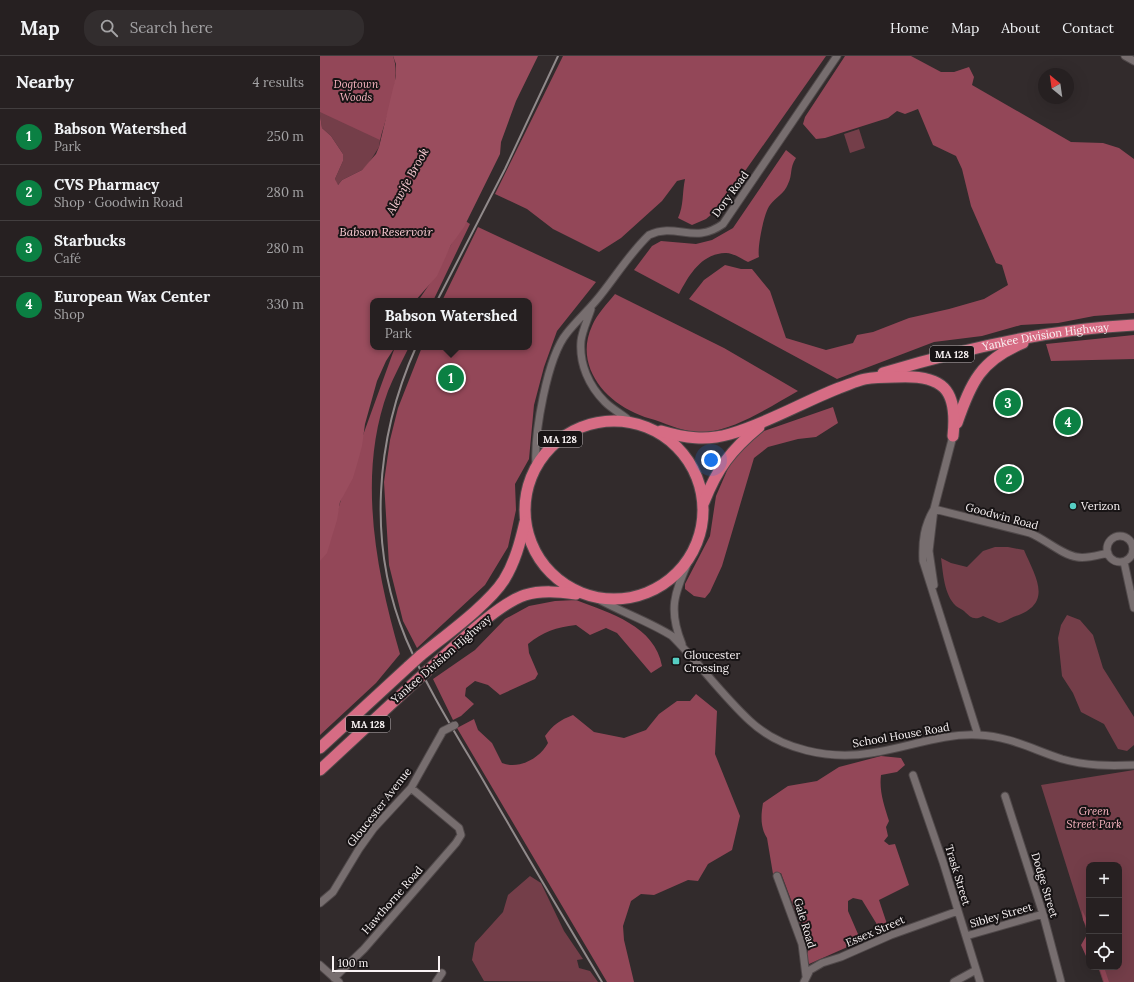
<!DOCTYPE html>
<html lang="en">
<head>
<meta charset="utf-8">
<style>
  body { margin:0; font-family:Lora,serif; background:#322d2e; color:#f1f3f6 }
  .controls { position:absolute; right:12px; bottom:12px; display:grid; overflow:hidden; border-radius:8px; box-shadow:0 4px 16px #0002 }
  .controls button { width:36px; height:36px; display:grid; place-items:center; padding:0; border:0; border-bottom:1px solid #423e3f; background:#262021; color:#f1f3f6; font:20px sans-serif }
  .compass { position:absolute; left:718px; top:12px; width:36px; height:36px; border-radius:50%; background:#262021; box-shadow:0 4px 16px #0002; rotate:331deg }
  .scale { position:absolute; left:12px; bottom:10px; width:108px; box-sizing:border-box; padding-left:4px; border:2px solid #f9f3f4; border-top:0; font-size:11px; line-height:14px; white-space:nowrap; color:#f9f3f4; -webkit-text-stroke:3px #181415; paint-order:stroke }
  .you { position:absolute; left:391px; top:404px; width:14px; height:14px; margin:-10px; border:3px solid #fff; border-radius:50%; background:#1a73e8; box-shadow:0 0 0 6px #1a73e833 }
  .badge { display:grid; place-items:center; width:26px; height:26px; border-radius:50%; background:#0b8043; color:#fff; font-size:13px; font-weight:700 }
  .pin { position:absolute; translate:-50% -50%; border:2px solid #fff; box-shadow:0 1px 4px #0006 }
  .popup { position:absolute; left:50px; top:242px; width:162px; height:52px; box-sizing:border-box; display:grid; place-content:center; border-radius:8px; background:#262021; filter:drop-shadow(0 1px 3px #0005); font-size:13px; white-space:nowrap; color:#a4a3a5 }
  .popup b { font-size:15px; color:#f1f3f6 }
  .popup::after { content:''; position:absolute; left:50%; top:100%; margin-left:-8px; border:8px solid transparent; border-top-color:#262021 }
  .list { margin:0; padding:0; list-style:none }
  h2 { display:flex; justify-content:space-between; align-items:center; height:52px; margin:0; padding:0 16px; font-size:17px }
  h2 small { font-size:13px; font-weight:400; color:#a4a3a5 }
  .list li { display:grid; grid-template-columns:26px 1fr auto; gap:12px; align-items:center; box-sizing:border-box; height:56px; padding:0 16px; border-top:1px solid #423e3f }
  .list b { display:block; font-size:15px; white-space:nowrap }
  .list p { margin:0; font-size:13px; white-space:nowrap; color:#a4a3a5 }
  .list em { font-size:13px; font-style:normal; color:#a4a3a5 }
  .icon { flex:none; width:22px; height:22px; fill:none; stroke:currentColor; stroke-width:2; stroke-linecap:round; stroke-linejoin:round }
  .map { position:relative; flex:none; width:814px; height:926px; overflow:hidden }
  header { display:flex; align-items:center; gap:24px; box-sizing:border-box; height:56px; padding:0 20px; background:#262021; border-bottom:1px solid #423e3f }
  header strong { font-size:19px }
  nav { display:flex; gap:22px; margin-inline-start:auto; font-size:14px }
  .search { width:280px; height:36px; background:#322d2e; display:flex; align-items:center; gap:10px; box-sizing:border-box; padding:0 14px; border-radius:16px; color:#a4a3a5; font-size:15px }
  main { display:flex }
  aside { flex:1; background:#262021 }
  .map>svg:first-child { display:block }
  .green { fill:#743e49 }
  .forest { fill:#934758 }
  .water { fill:#9a4d5e }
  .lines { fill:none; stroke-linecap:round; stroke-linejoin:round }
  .minor-casing { stroke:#50494a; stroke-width:9 }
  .highway-casing { stroke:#50494a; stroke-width:13 }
  .minor { stroke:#776e6f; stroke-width:7 }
  .highway { stroke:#d66c84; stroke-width:11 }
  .rail { stroke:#918a8b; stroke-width:2 }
  .minor-bridge-casing { stroke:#50494a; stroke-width:9; stroke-linecap:butt }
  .highway-bridge-casing { stroke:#50494a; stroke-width:13; stroke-linecap:butt }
  .minor-bridge { stroke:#776e6f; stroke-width:7 }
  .highway-bridge { stroke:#d66c84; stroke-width:11 }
  .poi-dot { fill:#56cec3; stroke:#181415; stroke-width:1.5 }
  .labels { text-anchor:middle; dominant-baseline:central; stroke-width:4; stroke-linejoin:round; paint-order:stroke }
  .shield { fill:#181415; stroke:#b6b0b1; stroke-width:1 }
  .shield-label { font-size:10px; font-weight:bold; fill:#f9f3f4 }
  .park-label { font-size:11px; font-style:italic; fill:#f8b4c0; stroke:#181415 }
  .street-label { font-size:11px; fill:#f9f3f4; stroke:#181415 }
  .poi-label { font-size:11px; fill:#f9f3f4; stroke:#181415; text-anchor:start }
  .water-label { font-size:12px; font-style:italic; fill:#facbd3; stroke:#181415 }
</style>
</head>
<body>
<header>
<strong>Map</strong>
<div class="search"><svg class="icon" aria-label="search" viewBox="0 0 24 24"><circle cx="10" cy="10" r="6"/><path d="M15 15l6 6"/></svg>Search here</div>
<nav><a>Home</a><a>Map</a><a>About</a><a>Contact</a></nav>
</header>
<main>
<aside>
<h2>Nearby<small>4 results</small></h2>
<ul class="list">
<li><span class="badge">1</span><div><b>Babson Watershed</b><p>Park</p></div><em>250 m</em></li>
<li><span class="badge">2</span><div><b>CVS Pharmacy</b><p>Shop · Goodwin Road</p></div><em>280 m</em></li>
<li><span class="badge">3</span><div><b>Starbucks</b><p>Café</p></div><em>280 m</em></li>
<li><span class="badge">4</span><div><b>European Wax Center</b><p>Shop</p></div><em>330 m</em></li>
</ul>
</aside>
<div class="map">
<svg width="814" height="926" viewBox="0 0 814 926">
  <rect width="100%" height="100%" fill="#322b2c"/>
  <path class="green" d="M0 0H73L59 91 49 107 42 114 22 124 17 130 15 123 23 105V98L11 80 2 72 0 59Z
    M539 73 545 92 530 97 524 78Z
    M675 491H688L704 494C715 520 734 547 696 560 690 562 685 566 679 567L663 560C654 565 650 561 644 555 642 553 638 552 636 550 624 539 623 516 621 502L631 507 647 511 663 495Z
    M747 559 760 564 773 579 783 612 814 661V689L807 695 798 693 784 668 761 656 753 637 742 620 738 582 741 569Z
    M814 714V926H783L778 911H799V809H769V882L721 729Z
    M210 820 221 827 244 875 263 903 257 904 259 912 270 915 278 926 164 925 152 904 155 887 183 856 188 839Z"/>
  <path class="forest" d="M0 0H73C82 23 66 60 60 84L0 56Z
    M243 0H506L399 152 386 163 372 169 358 162C364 149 362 137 365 123L357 125 342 145 301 182 279 196 233 173 207 153 175 138Z
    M525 0H591L621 16H634L649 11 654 21 652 29 751 86 783 87 799 92 814 103V257L774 260 738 267 701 269 662 280 614 286 517 323 369 243 384 224 405 209 421 213H432L450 235 466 282 506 294 533 287 537 279 553 276 589 262 629 253 664 243 688 229 682 209 676 207 651 150 642 113 636 100 613 89 598 53 585 58 577 55 568 62 505 82 496 83 483 68 485 61Z
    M466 94 476 102C469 113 473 118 468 128 464 138 456 141 450 149 444 156 437 192 439 201L428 206C422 203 412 196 405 197 381 198 369 219 359 238L314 214 332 190 341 185 376 188 392 184 413 172Z
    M144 164 150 168 113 245H98L113 223Z
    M158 171 276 226 237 275 224 311 214 349 209 403 195 428 196 454 188 491 165 529 97 592 83 565 69 509 64 426 70 384 78 352 102 291H209V245H122Z
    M295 238 404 292 478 335C453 349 417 373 387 376 369 378 352 370 335 364 328 362 321 360 315 357 281 342 255 307 272 270 277 258 287 248 295 238Z
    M814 279V303L731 305 726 288Z
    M75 291H89C82 305 74 320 68 335 37 419 56 515 80 598L56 627 0 679V501L6 496 26 426Z
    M513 351 518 367 496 381 478 383 448 391 434 402 402 510 390 536 385 542 374 540 365 533V528L390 480 396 440 409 410 424 391 444 375Z
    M256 544C290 557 335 570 342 610L331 617 297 577 286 572 270 579 256 569C236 571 223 576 208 588L209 597 218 618 215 623 180 639 168 629 155 625 146 632 145 640 154 648 141 660 133 664 113 623 155 594 185 563 209 550 235 545Z
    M376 638 397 655 395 698 420 760 412 794 388 808 378 825 368 824 334 839 321 838 311 845 303 870 304 884 314 926H287L137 672 154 663 158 674 172 687 182 707C199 714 220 702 228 687L225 680C233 669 240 664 253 659L274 676 304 682 326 674 339 658 357 645H370Z
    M561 700 581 702 585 709 577 716 561 719C559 735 564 749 569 765L566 771 568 780 564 785 569 789 575 788 589 829 559 844 569 874 561 875 542 844 533 842 528 845V855L541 885 489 908 486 901 489 892 461 817 453 818 447 782C440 771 441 759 443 747L468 730 497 725 519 711Z
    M762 854 769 868V900H766L761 889 769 875 763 864Z
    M779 911H784L789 926H784Z"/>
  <path class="water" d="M73 0H218L196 45 181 86 180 98 144 171 131 189 117 220 95 245H53V291H75L66 305 57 325 45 368 42 390 38 405 33 422 20 446 17 464 7 497 0 505V59L2 72 11 80 23 98V105L15 123 18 129 22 124 42 114 56 98 59 91 76 20V8Z"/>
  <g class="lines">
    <g class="minor-casing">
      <path id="minor" d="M805 0 814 5
        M271 253C268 263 262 275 261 285 259 308 269 330 285 346 293 354 304 359 312 367
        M216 409C214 378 227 301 247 277 258 263 272 251 283 236 298 217 311 196 329 179 357 166 374 189 403 168L517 0
        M614 453C604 470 602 485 603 505L658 679
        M614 453 710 477C725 483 742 499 757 501 767 503 778 499 788 497
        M787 493a13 13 0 1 1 26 0a13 13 0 1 1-26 0Z
        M804 506 814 552
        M614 529 609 495 614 453 633 380
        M276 542C301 556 328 565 352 580 379 607 402 639 430 665 461 694 510 704 551 697 587 692 622 677 658 679 689 680 714 694 742 703 766 710 790 710 814 709
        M362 588C346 549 357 533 372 497
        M593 719 623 806 660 926
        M685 740 723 858 741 926
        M457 820 482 888 486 920
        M0 847 13 836 39 793 54 772 91 732 123 675
        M646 880 723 858
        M0 909 19 926
        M14 922 44 893 136 787 141 779 139 772 91 732
        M116 926 122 917
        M484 926 490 914 502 907 521 901 571 879 638 855
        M634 926 656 914"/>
    </g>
    <g class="highway-casing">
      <g id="highway">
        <path id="s1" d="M563 317C642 293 731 273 814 269"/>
        <circle cx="294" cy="454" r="89"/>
        <path d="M637 367C651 326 661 304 703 287"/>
        <path d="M341 375C365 382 386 385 410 378 448 367 483 346 519 332 528 329 536 325 545 323 555 321 566 321 575 321 623 318 638 333 633 380"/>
        <path d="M384 446C397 413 411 394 439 371"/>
        <path d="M100 600C123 581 168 549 184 524 195 506 200 487 205 466"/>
        <path d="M106 616C130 595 177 548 205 539 222 534 239 536 256 538"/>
        <path d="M0 692 89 610"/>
        <path d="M0 714 97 624"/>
      </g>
    </g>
    <use href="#minor" class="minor"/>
    <use href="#highway" class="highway"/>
    <path class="rail" d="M117 245 185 113 238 0
      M96 291C55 383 47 489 86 583 107 632 136 678 163 724 202 792 242 859 282 926"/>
    <g class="minor-bridge-casing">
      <path id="minor-bridge" d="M123 675 135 669"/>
    </g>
    <g class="highway-bridge-casing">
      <path id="highway-bridge" d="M89 610 100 600
        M97 624 106 616"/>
    </g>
    <use href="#minor-bridge" class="minor-bridge"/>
    <use href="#highway-bridge" class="highway-bridge"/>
  </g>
  <g class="poi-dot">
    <circle cx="753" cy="450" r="4"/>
    <rect x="352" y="601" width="8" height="8" rx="2"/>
  </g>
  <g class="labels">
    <g class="shield">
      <rect x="610" y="290" width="44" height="16" rx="3"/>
      <rect x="218" y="375" width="44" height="16" rx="3"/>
      <rect x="26" y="660" width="44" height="16" rx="3"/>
    </g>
    <g class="shield-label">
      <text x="632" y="298">MA 128</text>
      <text x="240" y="383">MA 128</text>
      <text x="48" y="668">MA 128</text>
    </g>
    <g class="park-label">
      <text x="36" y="28">Dogtown<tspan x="36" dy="13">Woods</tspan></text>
      <text x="774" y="755">Green<tspan x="774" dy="13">Street Park</tspan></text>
    </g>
    <g class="street-label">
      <text transform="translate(410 138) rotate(-54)">Dory Road</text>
      <text stroke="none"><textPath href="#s1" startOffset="167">Yankee Division Highway</textPath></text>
      <text transform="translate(682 460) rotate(15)">Goodwin Road</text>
      <text transform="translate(121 603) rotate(-41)">Yankee Division Highway</text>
      <text transform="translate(581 679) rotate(-10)">School House Road</text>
      <text transform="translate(59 751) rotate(-52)">Gloucester Avenue</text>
      <text transform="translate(638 819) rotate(73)">Trask Street</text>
      <text transform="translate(725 829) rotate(73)">Dodge Street</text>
      <text transform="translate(72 844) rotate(-49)">Hawthorne Road</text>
      <text transform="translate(681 859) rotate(-16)">Sibley Street</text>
      <text transform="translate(485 867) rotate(73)">Gale Road</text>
      <text transform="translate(555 875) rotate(-23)">Essex Street</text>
    </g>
    <g class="poi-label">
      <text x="761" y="450">Verizon</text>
      <text x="364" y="599">Gloucester<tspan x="364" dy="13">Crossing</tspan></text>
    </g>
    <g class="water-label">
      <text transform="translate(87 125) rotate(-61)">Alewife Brook</text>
      <text x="66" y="175">Babson Reservoir</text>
    </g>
  </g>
</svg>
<div class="controls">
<button>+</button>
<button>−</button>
<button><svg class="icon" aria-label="locate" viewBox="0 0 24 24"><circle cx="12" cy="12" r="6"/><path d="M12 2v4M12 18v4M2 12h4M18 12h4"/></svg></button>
</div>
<svg class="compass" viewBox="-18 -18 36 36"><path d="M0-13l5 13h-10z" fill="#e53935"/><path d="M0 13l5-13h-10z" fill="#a4a3a5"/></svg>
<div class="scale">100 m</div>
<div class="you"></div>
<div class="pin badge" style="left:131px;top:322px">1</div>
<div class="popup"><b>Babson Watershed</b>Park</div>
<div class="pin badge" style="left:689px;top:423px">2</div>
<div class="pin badge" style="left:688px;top:347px">3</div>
<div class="pin badge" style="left:748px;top:366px">4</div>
</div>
</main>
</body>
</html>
